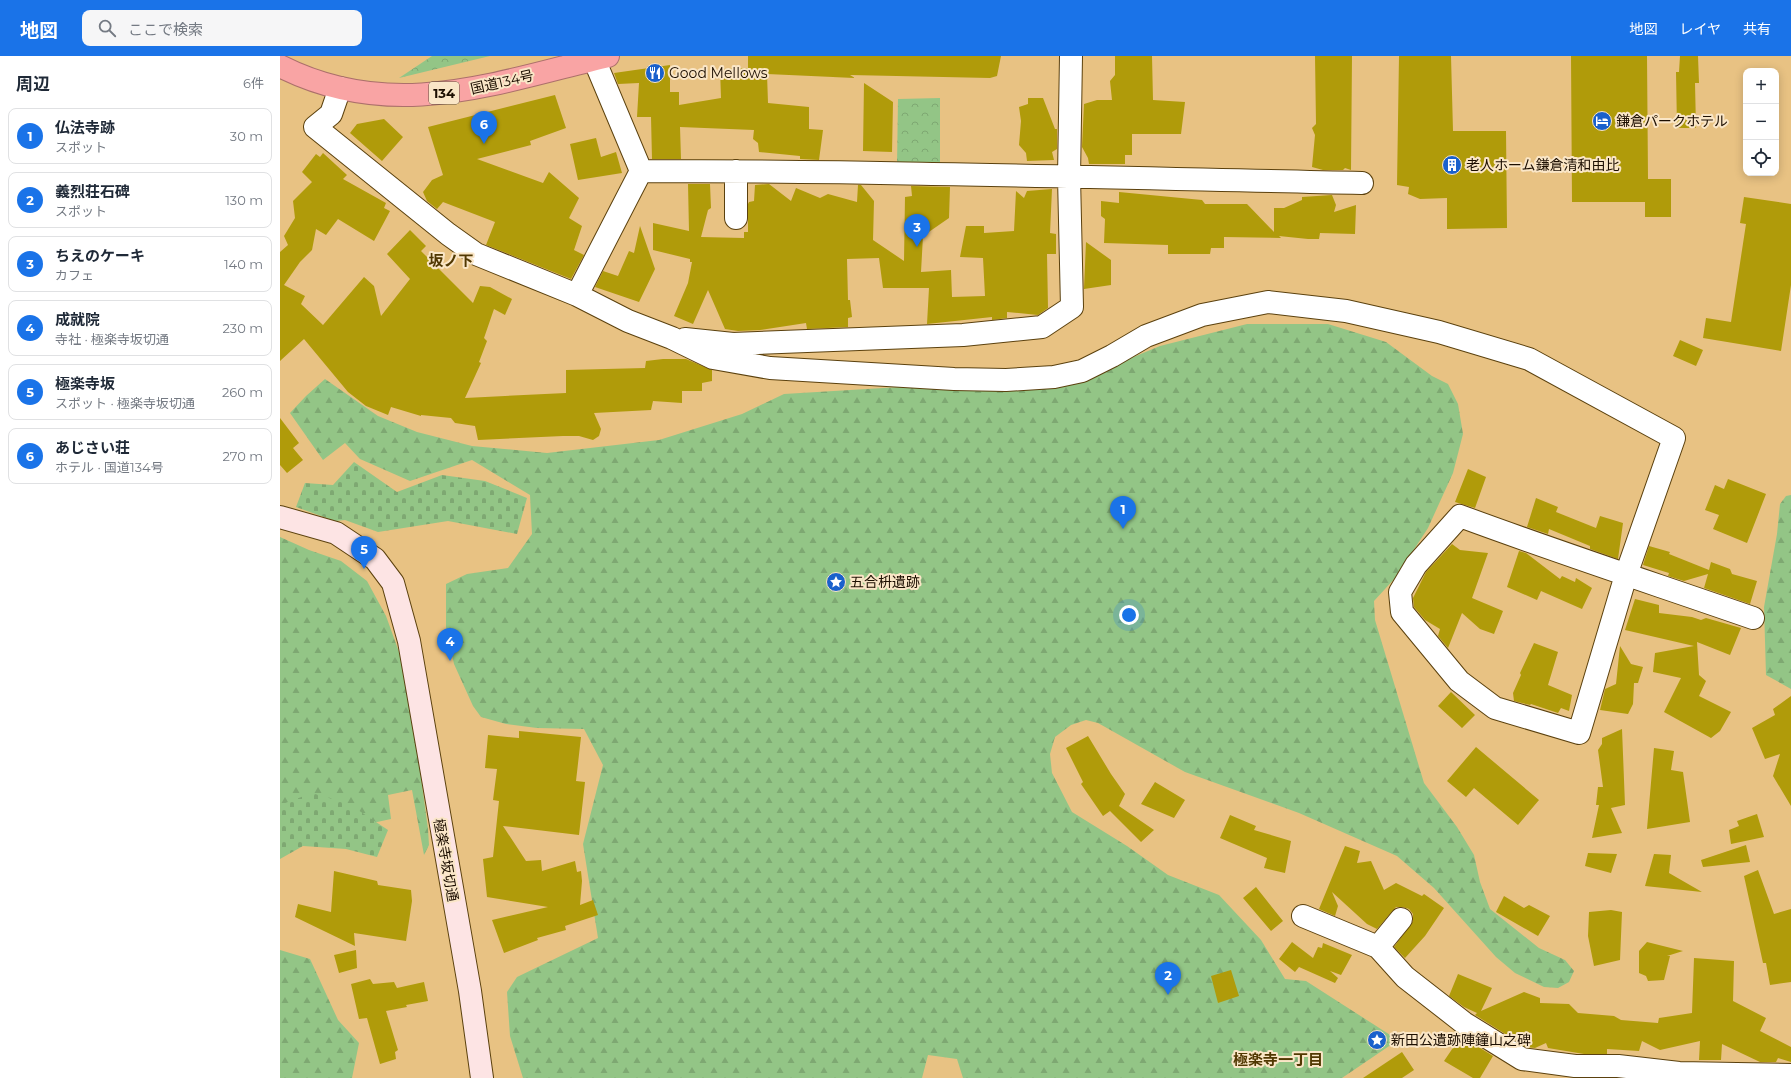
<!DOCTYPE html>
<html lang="ja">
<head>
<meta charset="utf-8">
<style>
  body { margin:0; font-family:Montserrat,"Noto Sans JP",sans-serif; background:#f6f6f7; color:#1f2937 }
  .controls { position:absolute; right:12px; top:12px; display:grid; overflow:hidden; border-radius:8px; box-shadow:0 2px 10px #0003 }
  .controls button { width:36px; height:36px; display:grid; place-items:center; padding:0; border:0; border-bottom:1px solid #e0e1e3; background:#fff; color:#1f2937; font:20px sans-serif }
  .you { position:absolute; left:849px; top:559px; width:14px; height:14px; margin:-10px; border:3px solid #fff; border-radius:50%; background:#1a73e8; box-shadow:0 0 0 6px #1a73e833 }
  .badge { display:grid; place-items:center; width:26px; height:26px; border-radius:50%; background:#1a73e8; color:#fff; font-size:13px; font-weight:700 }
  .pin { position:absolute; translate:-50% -33px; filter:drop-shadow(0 1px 2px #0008) }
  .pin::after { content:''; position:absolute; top:21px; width:14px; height:12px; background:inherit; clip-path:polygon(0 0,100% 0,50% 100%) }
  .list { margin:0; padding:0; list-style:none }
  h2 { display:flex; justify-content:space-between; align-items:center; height:52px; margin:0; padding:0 16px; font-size:17px }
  h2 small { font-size:13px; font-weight:400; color:#747a83 }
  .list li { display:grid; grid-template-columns:26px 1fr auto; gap:12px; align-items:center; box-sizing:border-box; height:56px; margin:0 8px 8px; padding:0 8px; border:1px solid #e0e1e3; border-radius:8px }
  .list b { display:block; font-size:15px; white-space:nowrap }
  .list p { margin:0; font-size:13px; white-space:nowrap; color:#747a83 }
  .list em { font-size:13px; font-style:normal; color:#747a83 }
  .icon { flex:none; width:22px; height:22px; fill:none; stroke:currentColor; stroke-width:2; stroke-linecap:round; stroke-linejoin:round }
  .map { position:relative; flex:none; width:1511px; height:1022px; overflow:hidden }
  header { display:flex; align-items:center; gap:24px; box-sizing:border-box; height:56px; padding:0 20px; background:#1a73e8; color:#fff }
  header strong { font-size:19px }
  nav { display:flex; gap:22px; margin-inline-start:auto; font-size:14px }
  .search { width:280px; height:36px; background:#f6f6f7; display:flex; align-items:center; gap:10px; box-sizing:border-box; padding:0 14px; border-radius:8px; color:#747a83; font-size:15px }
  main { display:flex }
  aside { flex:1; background:#fff }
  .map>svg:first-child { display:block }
  .forest { fill:url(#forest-firs) }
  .cemetery { fill:url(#cemetery-stones) }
  .park { fill:url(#park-crowns) }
  .building { fill:#b09b0a }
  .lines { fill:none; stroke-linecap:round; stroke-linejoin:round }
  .street-casing { stroke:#5b410e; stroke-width:24 }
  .secondary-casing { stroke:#5b410e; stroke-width:24 }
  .highway-casing { stroke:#ac706b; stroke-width:24 }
  .street { stroke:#fff; stroke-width:22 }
  .secondary { stroke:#fde4e4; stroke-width:22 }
  .highway { stroke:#f9a4a4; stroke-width:22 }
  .labels { text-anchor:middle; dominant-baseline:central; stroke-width:4; stroke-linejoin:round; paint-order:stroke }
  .shield { fill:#fae6c7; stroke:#5f4f3c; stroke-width:1 }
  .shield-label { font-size:13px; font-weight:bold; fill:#1c0e00 }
  .poi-label { font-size:14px; fill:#1c0e00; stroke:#fae6c7; text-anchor:start }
  .street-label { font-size:14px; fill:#1c0e00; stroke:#fae6c7 }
  .neighbourhood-label { font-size:15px; font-weight:bold; fill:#513802; stroke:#fae6c7 }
</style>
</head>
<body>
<header>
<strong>地図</strong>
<div class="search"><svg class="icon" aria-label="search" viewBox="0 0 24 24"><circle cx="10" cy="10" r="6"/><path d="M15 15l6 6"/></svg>ここで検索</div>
<nav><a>地図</a><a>レイヤ</a><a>共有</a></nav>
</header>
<main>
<aside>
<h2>周辺<small>6件</small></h2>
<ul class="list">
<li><span class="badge">1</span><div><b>仏法寺跡</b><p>スポット</p></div><em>30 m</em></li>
<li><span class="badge">2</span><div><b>義烈荘石碑</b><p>スポット</p></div><em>130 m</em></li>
<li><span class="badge">3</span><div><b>ちえのケーキ</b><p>カフェ</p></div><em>140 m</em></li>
<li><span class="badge">4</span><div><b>成就院</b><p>寺社 · 極楽寺坂切通</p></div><em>230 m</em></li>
<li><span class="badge">5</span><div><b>極楽寺坂</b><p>スポット · 極楽寺坂切通</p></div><em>260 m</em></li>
<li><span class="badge">6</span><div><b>あじさい荘</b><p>ホテル · 国道134号</p></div><em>270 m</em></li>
</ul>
</aside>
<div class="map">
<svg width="1511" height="1022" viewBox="0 0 1511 1022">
  <defs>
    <pattern id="forest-firs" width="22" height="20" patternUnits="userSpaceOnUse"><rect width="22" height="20" fill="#93c586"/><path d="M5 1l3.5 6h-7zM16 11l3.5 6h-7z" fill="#7ea872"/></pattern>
    <pattern id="cemetery-stones" width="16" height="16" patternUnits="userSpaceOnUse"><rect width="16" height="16" fill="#93c586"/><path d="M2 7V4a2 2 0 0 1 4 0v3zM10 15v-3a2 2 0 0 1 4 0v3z" fill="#7ea872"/></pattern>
    <pattern id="park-crowns" width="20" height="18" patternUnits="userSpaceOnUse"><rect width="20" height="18" fill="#93c586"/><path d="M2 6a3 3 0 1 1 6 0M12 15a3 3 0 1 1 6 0" fill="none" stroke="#7ea872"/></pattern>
  </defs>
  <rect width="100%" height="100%" fill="#e8c283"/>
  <path class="forest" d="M967 268H1048L1106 286 1152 320 1168 328 1178 348 1183 378 1173 417 1148 472 1116 521 1094 545 1095 564 1144 727 1177 771 1194 799 1200 826 1210 853 1259 892 1285 904 1294 915 1289 926 1278 932 1264 931 1235 917 1216 901 1154 832 1117 800 1019 757 905 716 818 667 806 664 791 669 775 681 770 698 772 717 792 756 847 790 888 819 939 839 981 884 1005 923 1026 925 1118 984 1062 1022H683L677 1003 648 999 642 1022H243L230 980 227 936 237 921 318 882 303 788 323 709 304 673 257 672 226 668 201 661 193 650 174 608 166 571V528L187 518 228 512 252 478 250 439 192 404 130 425 80 403 65 387 43 404 10 357 26 340 45 323 98 360 137 376 192 390 267 397 379 384 462 358 504 338 620 331 706 332 793 326 880 290Z
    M1511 439V633L1486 619 1484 551 1497 478 1500 448 1506 440Z
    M0 481 29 494 61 505 87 525 106 560 127 618 148 773 149 789 144 799 132 734 108 739 111 763 74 771 0 757Z
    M0 894 30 903 58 964 79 987 72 1022H0Z"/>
  <path class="cemetery" d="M74 406 117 436 162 419 205 425 247 442 237 478 168 465 98 476 65 464 55 465 16 451 25 427 53 429Z
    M32 737 69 748 108 774 97 801 66 793 23 790 0 803V749Z"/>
  <path class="park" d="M152 0H210L119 22Z
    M660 42V110H617L618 43Z"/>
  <path class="building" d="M468 0H721L717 20 710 22 570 19 575 22 487 18 488 47 529 51V73L543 74 539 104 520 103V100L479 96 478 87 473 83 474 74 400 71 401 103H372L371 61H357L359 27 338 28 334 17 390 9V36H399V49L441 42 440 13 468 12Z
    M835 0H872L873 44 905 46 901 78H852V99H845V108H809L808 102 802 91 804 48 817 44H832L830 25 835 19Z
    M1035 0H1072L1071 114 1065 112 1063 114H1043L1032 111 1035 79 1032 72 1036 68Z
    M1119 0H1171L1173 75H1226L1227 172 1167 173V142L1140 143 1128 138 1129 131 1117 129Z
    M1291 0H1367L1368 123H1391V161H1365V146H1292Z
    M1400 0H1418L1419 27H1415L1416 72H1397L1396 16H1399Z
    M584 27 613 46 612 96 583 95Z
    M275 39 286 72 250 85 251 89 197 103 263 127 269 116 299 142 289 162 302 170 294 194 304 199 291 223 206 189 215 166 163 146 157 153 147 145 143 136 152 124 163 119 148 71Z
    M748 42H763L775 73H777V93L772 96 774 104 747 105 746 97 739 89 741 65 739 51 748 48Z
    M104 63 123 81 102 105 70 77 77 68Z
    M316 82 321 101 336 96 342 117 298 124 290 88Z
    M43 97 67 119 63 123 106 147 104 152 110 155 94 185 58 163 46 179 36 173 32 194 20 206 4 229 25 240 21 248 43 269 84 221 94 230 101 260 130 223 107 198 130 174 146 190 141 195 193 247 200 230 210 231 232 243 225 259 214 253 204 282 207 285 199 306 201 307 185 342 286 337V314L365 312 366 305 383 303H406L432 314V325L422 327V335H402V347L373 345 371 354 314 357 321 373 319 380 313 384 299 380H283L198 384 195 370 175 367 171 362 141 359V360L111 351 108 359 86 350 68 336 24 283 0 305V196L8 189 4 180 15 162 13 145 32 126 22 116 36 98 40 101Z
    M408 128H430L431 152 428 154 421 181 464 182V176H468V148L469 146 474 145 475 129 489 128 511 145 516 132 540 142 548 138 577 146 578 129H581L594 145 593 184 624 205 625 141 632 140 631 130 670 131 669 162 643 180 641 216 671 214 672 241 705 240 703 202 680 201 686 170H704V177L734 175 736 135 744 142 747 135 772 133 770 177 776 178V198H767L768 252 758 259 727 256V262L712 264V261L647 268 649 232H603L599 202 567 203 568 244H570L572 261 568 262V271L527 273 526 267 480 274 458 275 445 273 428 234 413 268 394 260 408 227 412 206H410V203L373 194V167L409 175Z
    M839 136 922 144 925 148H967L994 176V152H1004L1022 144V141L1052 139 1056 149 1054 156 1076 149 1075 178 1040 177 1039 183H1028L999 180 1001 182 944 181V192H931L930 198H888V189L824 187 825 163 821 160V145L839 147Z
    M1464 141 1511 148V229L1501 295 1423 282 1426 262 1451 266 1466 168 1460 167Z
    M360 170 375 213 359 246 315 231 323 215 338 220 349 195 354 197Z
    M806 186 831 204V229L804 233Z
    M1400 284 1423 294 1416 310 1393 300Z
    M0 362 19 387 13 392 23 404 7 417 0 409Z
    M1188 413 1206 421 1195 452 1175 446Z
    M1448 423 1486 438 1467 487 1433 473 1439 459 1425 454 1435 429 1444 433Z
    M1256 442 1278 451 1276 456 1316 472 1320 460 1343 467 1338 503 1310 493V490L1269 473 1268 478 1247 471Z
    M1172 488 1180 494 1208 497 1192 542 1223 555 1214 578 1200 573 1182 557 1168 592 1158 580 1160 573 1145 564 1134 551 1133 542 1146 516Z
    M1369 490 1390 496 1389 498 1429 514 1431 506 1450 513 1452 518 1477 525 1470 548 1424 532 1428 518 1404 525 1388 520 1389 517 1363 509Z
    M1239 495 1246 497 1280 523 1282 520 1295 526 1296 522 1312 532 1302 553 1261 535 1257 544 1227 531Z
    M1355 543 1379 549V557L1412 561 1421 564 1426 562 1461 572 1450 599 1417 586 1419 619 1426 625 1419 640 1451 656 1440 675 1431 682 1384 656 1401 622 1373 616 1375 597 1414 590 1345 574Z
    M1254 587 1278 596 1268 629 1292 639 1289 655 1281 652 1278 657 1251 648 1250 649 1234 645 1233 637 1241 619 1240 617Z
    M1340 590 1351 608 1363 611 1358 627H1354L1353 648 1348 658 1320 654 1325 633 1336 628Z
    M1171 636 1195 659 1182 672 1158 650Z
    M1511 640V750L1493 720 1500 698 1485 703 1472 672 1495 659 1493 653Z
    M1342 673 1345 749 1331 752 1342 777 1312 782 1319 749H1316L1318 731H1323L1318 694 1322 688V682Z
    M239 675 301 681 296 725 305 726 299 779 223 770 246 805 261 804 262 815 295 805 297 816 301 815 302 825 300 849 313 844 318 859 285 870 286 874 257 882 258 884 224 897 212 864 268 851 207 841 203 803 213 801 219 745 213 744 217 713 205 712 208 679 239 682Z
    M808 680 831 718 845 738 839 750 874 774 861 786 830 755 823 760 801 728 803 726 786 692Z
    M1196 691 1259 744 1238 769 1194 732 1186 741 1167 725Z
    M1374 692 1394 695 1391 714 1403 716 1410 766 1367 773Z
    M875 726 905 744 894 762 861 748Z
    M1477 758 1484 781 1451 788 1449 774 1459 770 1457 765Z
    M950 759 976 770 974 774 1011 785 1005 817 984 812 987 802 940 782Z
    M1466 789 1470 806 1423 811 1421 804Z
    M1065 790 1080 795 1077 807 1091 805 1104 834 1116 827 1142 840 1144 838 1164 852 1145 880 1125 902 1114 891 1133 865V858L1129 853 1123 851H1116L1097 873 1087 868 1052 836 1058 850 1055 860 1039 853Z
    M1308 797 1337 798 1331 817 1305 810Z
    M1374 798 1391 799 1389 817 1422 836 1365 830Z
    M1478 814 1494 858 1511 853V926L1490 929 1486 907H1483L1464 820Z
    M54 815 97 825 98 829 131 834 132 845 126 885 74 877 75 890 15 861 18 848 51 856Z
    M976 831 1003 865 991 875 963 842Z
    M1224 840 1244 852 1249 849 1270 860 1258 880 1216 856Z
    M1331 854 1342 856 1340 904 1314 910 1308 880 1309 856Z
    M1012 886 1033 902 1038 891 1042 892 1043 887 1072 899 1061 919 1050 915 1058 922 1055 927 1019 911 1015 916 999 903Z
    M1367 886 1403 895 1387 900H1390L1384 924 1368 925 1366 920 1359 917V895Z
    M76 894 77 912 59 917 54 899Z
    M1414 902 1454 905 1453 945 1486 962 1480 975 1511 991V1006L1498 1002 1496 1006H1480L1442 988 1441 1004H1419L1420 985 1380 994 1362 985 1359 995 1327 993V998H1304L1268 992 1266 987 1255 992 1246 991 1195 959 1197 957 1184 951 1169 940 1178 918 1212 932 1201 955 1244 936 1260 942V947L1289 948 1298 957 1334 960 1341 964 1378 967 1379 962 1412 957Z
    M951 914 959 940 938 947 931 920Z
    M90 923 93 928 114 926 117 932 144 926 148 945 126 949 127 951 106 955 118 994 115 996 116 1003 100 1008 87 962 79 963 71 928Z
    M1181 980 1213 1000 1200 1022H1193L1164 1005Z
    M1122 996 1134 1014 1122 1022H1083Z"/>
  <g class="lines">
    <g class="street-casing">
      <path id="street" d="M314 3 361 115
        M60 32 51 58 35 71 168 178 196 198 297 239 348 265 392 282 433 302 490 312 674 323 726 324 774 321 802 315 832 300 866 280 922 259 988 246 1066 255 1159 276 1249 303 1394 382 1346 519 1299 677 1215 652 1179 625 1122 556 1120 536 1136 509 1180 460C1277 496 1375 528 1473 562
        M361 115C601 115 842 122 1082 127
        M456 162V115
        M297 239 361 115
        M405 283 453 288 683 279 762 271 792 251 789 121 791 0
        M1023 860 1098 891 1125 921 1184 967 1242 1003 1295 1010H1338L1399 1017 1511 1019
        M1098 891 1121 863"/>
    </g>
    <g class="secondary-casing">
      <path id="secondary" d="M0 461 56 477 95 503 113 527 129 585 190 935 202 1022"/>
    </g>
    <g class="highway-casing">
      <path id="highway" d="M0 10C112 67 215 27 328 0"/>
    </g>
    <use href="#street" class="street"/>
    <use href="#secondary" class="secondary"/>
    <use href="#highway" class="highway"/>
  </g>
  <defs>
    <g id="restaurant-disc" transform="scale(1)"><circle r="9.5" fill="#1a61cc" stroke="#fae6c7"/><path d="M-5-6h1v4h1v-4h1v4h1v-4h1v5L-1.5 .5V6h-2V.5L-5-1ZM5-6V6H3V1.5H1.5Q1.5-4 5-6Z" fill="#fff"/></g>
    <g id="hotel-disc" transform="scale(1)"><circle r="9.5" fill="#1a61cc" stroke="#fae6c7"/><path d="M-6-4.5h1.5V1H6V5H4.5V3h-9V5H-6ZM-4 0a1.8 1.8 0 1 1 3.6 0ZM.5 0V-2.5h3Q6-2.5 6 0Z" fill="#fff"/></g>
    <g id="building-disc" transform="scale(1)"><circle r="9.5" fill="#1a61cc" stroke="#fae6c7"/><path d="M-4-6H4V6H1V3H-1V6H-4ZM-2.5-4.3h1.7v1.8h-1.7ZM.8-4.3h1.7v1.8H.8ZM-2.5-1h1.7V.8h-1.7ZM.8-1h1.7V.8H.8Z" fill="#fff"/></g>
    <g id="sight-disc" transform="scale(1)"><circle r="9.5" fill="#1a61cc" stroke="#fae6c7"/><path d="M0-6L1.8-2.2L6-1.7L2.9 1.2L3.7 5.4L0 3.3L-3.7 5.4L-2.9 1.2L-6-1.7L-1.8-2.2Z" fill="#fff"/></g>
  </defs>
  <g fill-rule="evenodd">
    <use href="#restaurant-disc" x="375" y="17"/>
    <use href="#hotel-disc" x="1322" y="65"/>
    <use href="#building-disc" x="1172" y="109"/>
    <use href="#sight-disc" x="556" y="526"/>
    <use href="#sight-disc" x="1097" y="984"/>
  </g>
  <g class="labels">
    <rect class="shield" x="149" y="26" width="30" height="22" rx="3"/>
    <g class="shield-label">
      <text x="164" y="37">134</text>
    </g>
    <g class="poi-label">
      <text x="389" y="17">Good Mellows</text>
      <text x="1336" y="65">鎌倉パークホテル</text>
      <text x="1186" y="109">老人ホーム鎌倉清和由比</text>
      <text x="570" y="526">五合枡遺跡</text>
      <text x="1111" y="984">新田公遺跡陣鐘山之碑</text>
    </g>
    <g class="street-label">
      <text transform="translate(222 26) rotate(-13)">国道134号</text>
      <text transform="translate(166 804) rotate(80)">極楽寺坂切通</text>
    </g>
    <g class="neighbourhood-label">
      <text x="171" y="204">坂ノ下</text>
      <text x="998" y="1003">極楽寺一丁目</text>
    </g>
  </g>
</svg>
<div class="controls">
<button>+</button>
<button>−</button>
<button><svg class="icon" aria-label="locate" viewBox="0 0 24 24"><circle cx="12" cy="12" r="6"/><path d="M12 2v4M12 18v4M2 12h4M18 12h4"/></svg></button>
</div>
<div class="you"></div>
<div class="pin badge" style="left:843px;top:473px">1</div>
<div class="pin badge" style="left:888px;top:939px">2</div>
<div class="pin badge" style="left:637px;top:191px">3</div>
<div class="pin badge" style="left:170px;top:605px">4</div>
<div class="pin badge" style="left:84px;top:513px">5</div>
<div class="pin badge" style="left:204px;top:88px">6</div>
</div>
</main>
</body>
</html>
